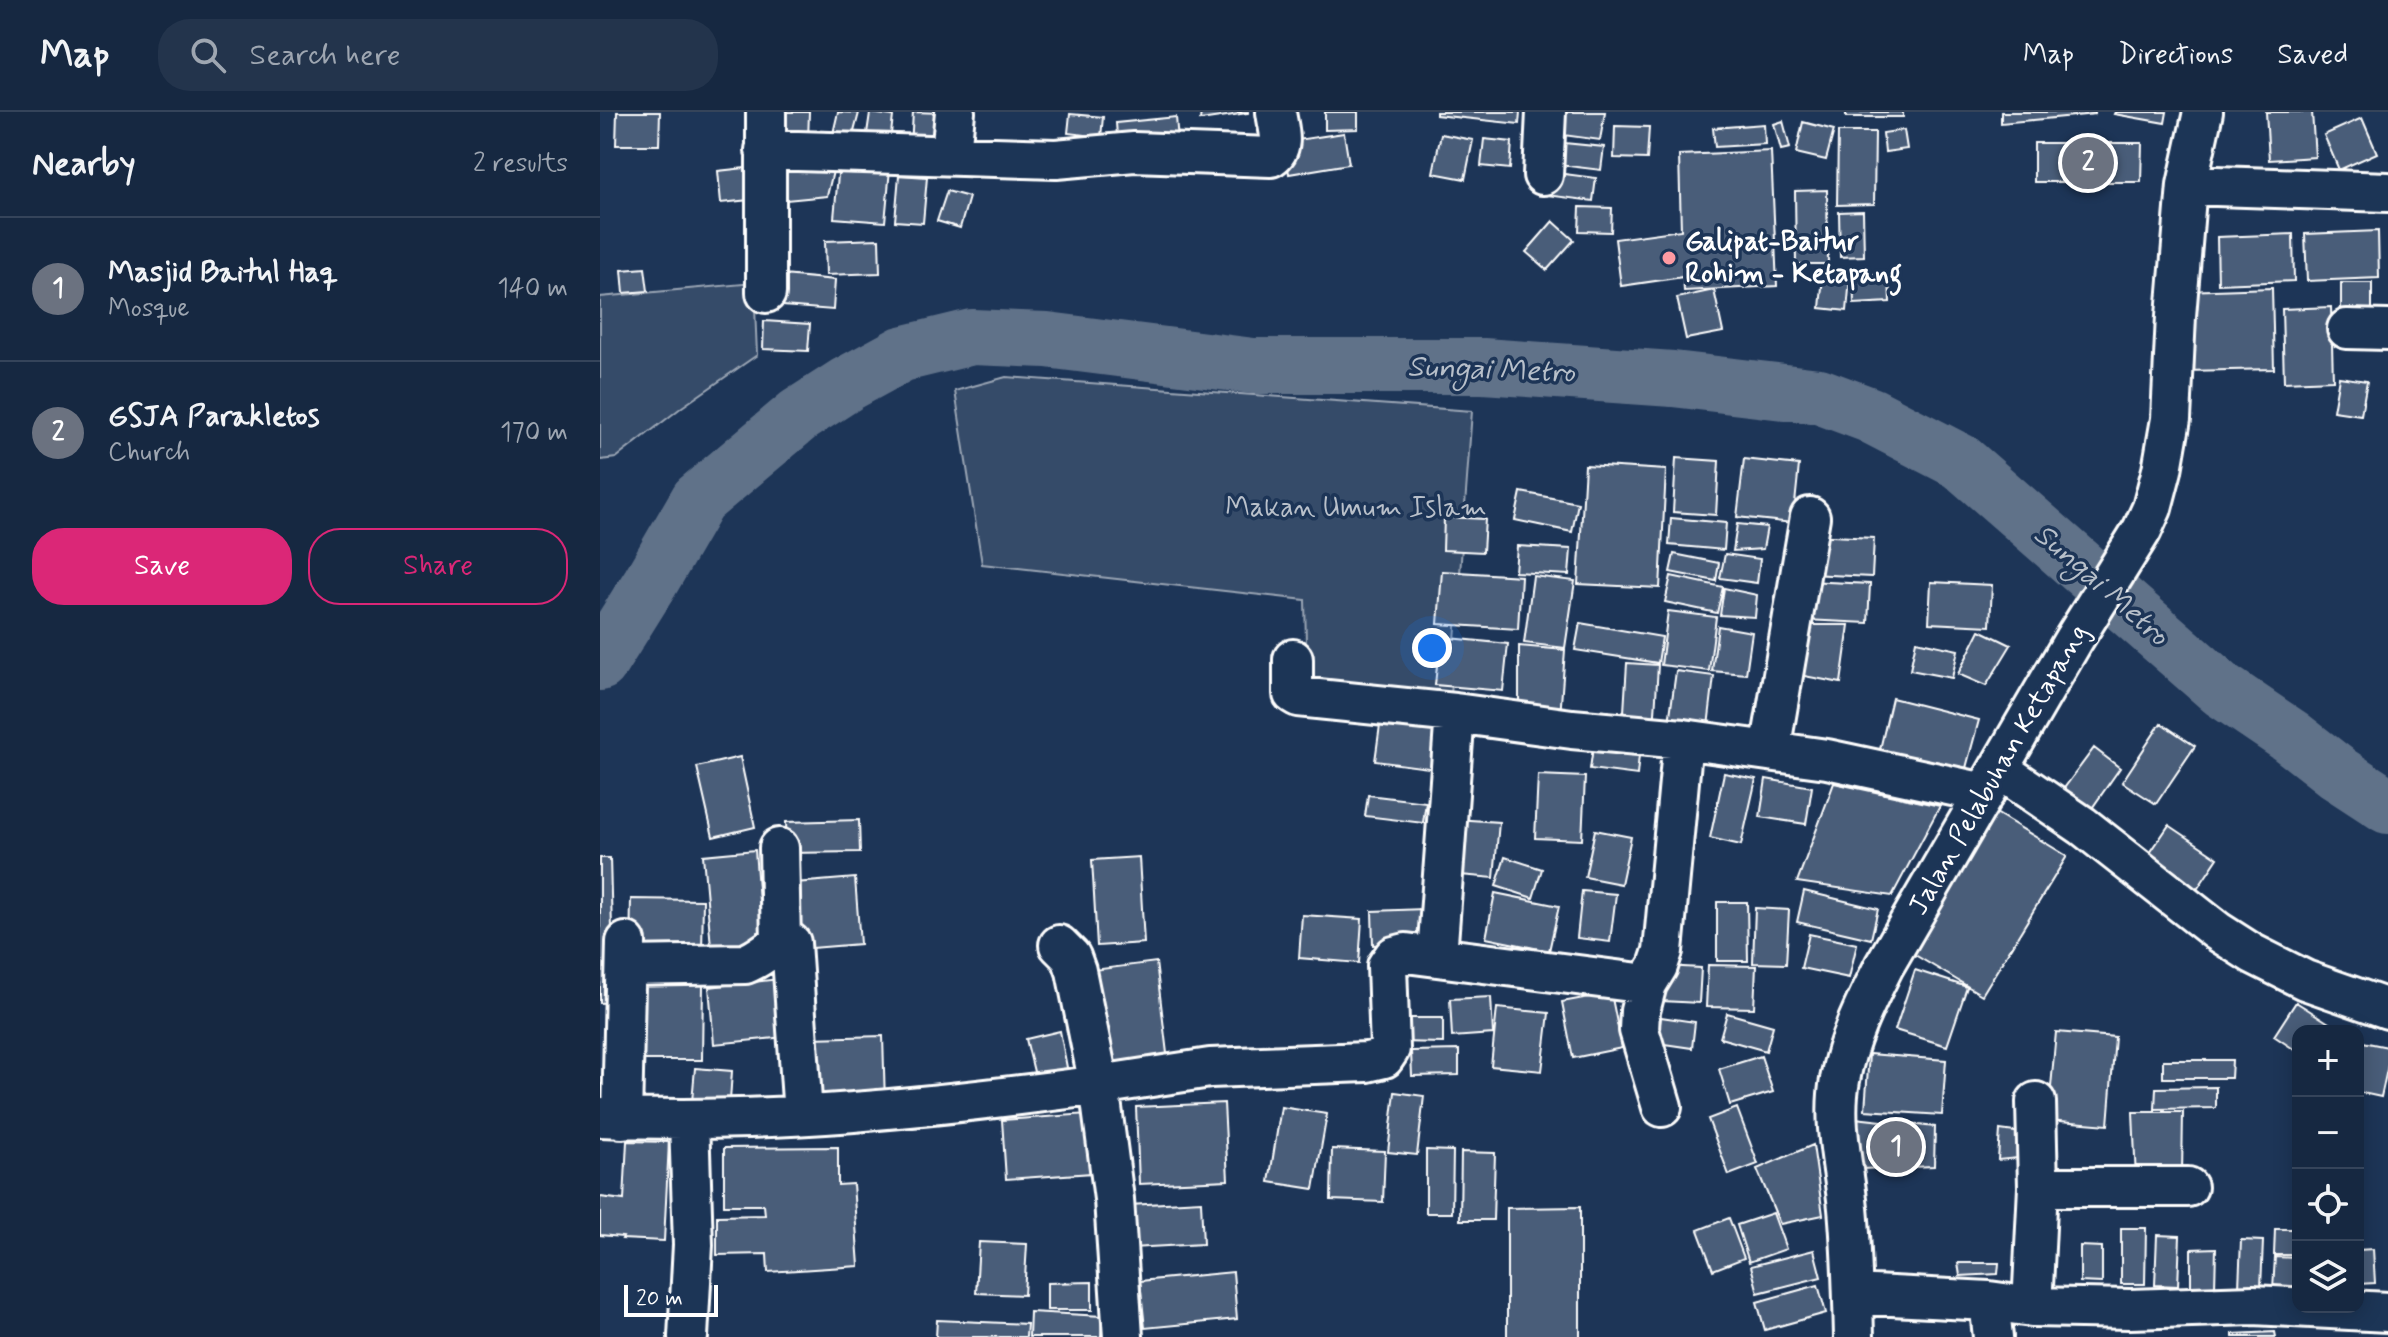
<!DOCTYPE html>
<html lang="en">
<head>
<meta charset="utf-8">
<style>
  body { margin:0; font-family:Mynerve,sans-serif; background:#23344c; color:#f1f3f6 }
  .controls { position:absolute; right:24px; bottom:24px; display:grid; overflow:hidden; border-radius:16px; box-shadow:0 4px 20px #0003 }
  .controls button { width:72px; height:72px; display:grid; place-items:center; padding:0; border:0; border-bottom:2px solid #35445a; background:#162841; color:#f1f3f6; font:40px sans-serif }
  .scale { position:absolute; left:24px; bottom:20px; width:94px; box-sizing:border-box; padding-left:8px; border:4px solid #fff; border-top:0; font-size:22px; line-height:28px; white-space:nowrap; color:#fff; -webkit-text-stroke:6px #1d3557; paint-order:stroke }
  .you { position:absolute; left:832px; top:536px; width:28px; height:28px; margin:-20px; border:6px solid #fff; border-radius:50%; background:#1a73e8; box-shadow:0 0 0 12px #1a73e833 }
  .badge { display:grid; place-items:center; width:52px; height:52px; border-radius:50%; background:#db2777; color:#fff; font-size:26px; font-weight:700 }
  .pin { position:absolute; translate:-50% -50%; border:4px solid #fff; box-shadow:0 2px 8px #0006 }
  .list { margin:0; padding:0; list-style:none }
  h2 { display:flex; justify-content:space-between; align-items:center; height:104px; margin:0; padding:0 32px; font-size:34px }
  h2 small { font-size:26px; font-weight:400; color:#9ea6b1 }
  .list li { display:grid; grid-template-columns:52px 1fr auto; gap:24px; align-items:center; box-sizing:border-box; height:144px; padding:0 32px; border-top:2px solid #35445a }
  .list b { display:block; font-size:30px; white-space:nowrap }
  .list p { margin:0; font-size:26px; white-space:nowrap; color:#9ea6b1 }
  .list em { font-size:26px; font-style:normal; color:#9ea6b1 }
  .actions { display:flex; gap:16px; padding:24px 32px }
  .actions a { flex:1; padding:18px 0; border:2px solid #db2777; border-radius:32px; text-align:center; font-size:28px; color:#db2777 }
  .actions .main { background:#db2777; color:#fff }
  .icon { flex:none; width:44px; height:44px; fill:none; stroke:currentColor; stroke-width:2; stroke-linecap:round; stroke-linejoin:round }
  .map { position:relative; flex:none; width:1788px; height:1225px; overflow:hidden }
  header { display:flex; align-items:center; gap:48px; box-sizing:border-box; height:112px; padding:0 40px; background:#162841; border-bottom:2px solid #35445a }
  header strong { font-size:38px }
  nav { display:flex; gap:44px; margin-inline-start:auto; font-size:28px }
  .search { width:560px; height:72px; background:#23344c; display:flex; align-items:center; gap:20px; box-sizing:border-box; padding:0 28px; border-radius:32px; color:#9ea6b1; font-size:30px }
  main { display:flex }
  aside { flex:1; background:#162841 }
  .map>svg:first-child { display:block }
  .green { fill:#364b69; stroke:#9aa5b4; stroke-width:2 }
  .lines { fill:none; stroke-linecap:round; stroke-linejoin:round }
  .river { stroke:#617289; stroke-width:56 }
  .building { fill:#4a5d79; stroke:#fff; stroke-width:2 }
  .street-casing { stroke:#fff; stroke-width:44 }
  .street { stroke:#1d3557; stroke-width:38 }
  .poi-dot { fill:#ff9aa2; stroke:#1d3557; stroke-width:3 }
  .labels { text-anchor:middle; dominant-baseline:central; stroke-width:7; stroke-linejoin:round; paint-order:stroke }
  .poi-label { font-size:28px; font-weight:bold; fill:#fff; stroke:#1d3557; text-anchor:start }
  .park-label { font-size:28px; fill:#b9c0ca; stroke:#1d3557 }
  .street-label { font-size:28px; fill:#fff; stroke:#1d3557 }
  .water-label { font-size:30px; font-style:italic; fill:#b8c0ca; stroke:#1d3557 }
</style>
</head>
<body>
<header>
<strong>Map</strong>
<div class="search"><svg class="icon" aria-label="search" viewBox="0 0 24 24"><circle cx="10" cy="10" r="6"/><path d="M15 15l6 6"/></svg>Search here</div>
<nav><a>Map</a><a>Directions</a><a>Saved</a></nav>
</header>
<main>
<aside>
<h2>Nearby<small>2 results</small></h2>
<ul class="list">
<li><span class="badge" style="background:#6b7280">1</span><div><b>Masjid Baitul Haq</b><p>Mosque</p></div><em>140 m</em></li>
<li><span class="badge" style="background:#6b7280">2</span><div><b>GSJA Parakletos</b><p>Church</p></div><em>170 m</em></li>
</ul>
<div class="actions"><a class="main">Save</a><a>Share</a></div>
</aside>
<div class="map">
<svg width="1788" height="1225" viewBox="0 0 1788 1225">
  <rect width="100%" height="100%" fill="#1d3557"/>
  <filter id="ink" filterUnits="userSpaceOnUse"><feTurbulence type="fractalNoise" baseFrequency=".0125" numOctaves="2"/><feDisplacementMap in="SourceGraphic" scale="16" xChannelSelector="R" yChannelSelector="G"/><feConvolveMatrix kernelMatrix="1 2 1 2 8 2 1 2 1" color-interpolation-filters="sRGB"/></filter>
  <g filter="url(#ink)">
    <path class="green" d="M154 171 157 243 82 295 16 346 0 348V185Z
      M406 265 872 299 850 597 707 576 705 488 382 452 355 279Z"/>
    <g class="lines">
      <path class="river" d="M0 551 50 471 98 388 199 303 247 272 302 242 372 225 447 228 653 254H883L1073 267 1219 284 1270 303 1361 350 1622 578 1690 624 1739 662 1788 694"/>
    </g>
    <path class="building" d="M17 0H60L59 33H16Z
      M172 0H209L208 29H172Z
      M238 0 259 1 251 31 232 26Z
      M313 0 341 1 339 37 311 35Z
      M601 0H648V1L600 8Z
      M725 0H758V17L725 18Z
      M836 0H920L919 12 836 3Z
      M951 0H1005L1000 28 948 21Z
      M1246 0H1303V5H1246Z
      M1401 0H1495V2L1401 11Z
      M1515 0H1567L1565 11 1514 2Z
      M1666 0H1712L1715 45 1669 48Z
      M270 1 293 4 290 31 266 28Z
      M470 2 503 5 501 25 468 21Z
      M576 5 578 29 518 36 516 11Z
      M1762 6 1777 41 1739 58 1724 23Z
      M1183 9 1190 36 1181 38 1174 12Z
      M1203 10 1234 18 1226 48 1196 41Z
      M1164 12 1165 32 1115 35 1113 16Z
      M1015 14 1049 15 1047 47 1014 46Z
      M1304 18 1307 37 1285 40 1283 21Z
      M1238 20H1275L1274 92 1237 93Z
      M744 21 749 52 689 62 684 30Z
      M841 22 873 28 865 67 833 61Z
      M884 27 912 30 910 57 881 54Z
      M954 30 1004 35 1001 58 951 52Z
      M1434 31H1542L1541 70H1434Z
      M1171 39 1177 174 1084 179 1083 165 1021 174 1015 127 1081 118 1079 43Z
      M169 49 235 51 227 84 176 89Z
      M239 52 290 57 285 110 234 106Z
      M145 56 149 88 121 91 118 59Z
      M949 60 996 66 993 89 946 83Z
      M299 63 327 65 323 111 295 109Z
      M1227 78 1228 152H1196L1195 79Z
      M347 79 369 85 360 116 337 109Z
      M980 95 1012 96 1011 120 979 119Z
      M1263 99 1264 144 1240 145 1239 100Z
      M953 109 974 128 947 158 926 140Z
      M1778 119 1779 166 1707 169 1705 122Z
      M1693 122 1694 169 1618 172 1617 125Z
      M279 127 280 161 226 163 225 129Z
      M45 156 48 179 24 181 22 158Z
      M1289 161 1290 190 1254 192 1253 163Z
      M173 162 235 168 233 198 170 193Z
      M1223 164 1250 166 1247 199 1220 196Z
      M1741 171H1772V209H1741Z
      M1672 176 1674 257 1586 259 1584 179Z
      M1114 178 1123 220 1086 227 1077 186Z
      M1731 195 1733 268 1684 270 1682 197Z
      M164 209 210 212 208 239 163 237Z
      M1739 265 1767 269 1761 303 1733 299Z
      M1076 346 1119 349 1116 403 1073 400Z
      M1144 347 1199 353 1193 411 1137 405Z
      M985 353 1066 358 1060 476 978 472Z
      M921 380 978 391 972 420 915 408Z
      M844 405 885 407 883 440 843 438Z
      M1071 406 1126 411 1124 438 1069 433Z
      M1137 412 1167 415 1163 437 1133 439Z
      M1210 423 1274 426 1272 465 1209 462Z
      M917 434 971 437 969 463 915 460Z
      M1074 442 1119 451 1116 469 1070 460Z
      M1125 442 1160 447 1157 471 1120 466Z
      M842 459 921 464 918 517 838 512Z
      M933 464 975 469 965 536 924 531Z
      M1071 464 1123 475 1117 501 1065 490Z
      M1206 469 1270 472 1268 511 1205 508Z
      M1331 470 1392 473 1390 514 1329 511Z
      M1124 476 1157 483 1155 505 1120 503Z
      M1068 499 1116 505 1109 559 1061 553Z
      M980 511 1062 525 1058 551 975 538Z
      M1200 513H1249L1241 571 1199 563Z
      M1118 514 1152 520 1146 562 1112 559Z
      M1380 518 1411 533 1386 574 1358 562Z
      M840 525 908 532 903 579 835 573Z
      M1316 529 1358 538 1352 566 1310 558Z
      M919 534 965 538 960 605 919 599Z
      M1027 551 1058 553 1054 618 1023 616Z
      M1076 559 1114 564 1107 623 1068 618Z
      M1292 586 1379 608 1363 667 1278 646Z
      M781 606 848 615 843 658 775 649Z
      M1561 611 1595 634 1556 692 1522 670Z
      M994 628 1040 633 1037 663 990 657Z
      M1494 636 1520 656 1490 699 1462 679Z
      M140 645 155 715 113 725 97 655Z
      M1124 661 1156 667 1141 733 1110 726Z
      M938 663 985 665 982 728 935 726Z
      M1166 667 1212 675 1206 712 1160 705Z
      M1234 671 1340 694 1292 784 1197 770Z
      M768 683 826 690 823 711 765 704Z
      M1396 701 1467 744 1382 883 1310 840Z
      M855 707 899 710 894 766 849 762Z
      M259 708 260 740 187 741 186 710Z
      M1569 713 1618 746 1594 782 1544 750Z
      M995 718 1031 725 1021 772 985 765Z
      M155 738 163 841 112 846 103 743Z
      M539 745 544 831 497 834 492 748Z
      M905 745 942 757 933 786 896 774Z
      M0 746H10L14 890 0 891Z
      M255 766 260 832 200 837 195 771Z
      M982 779 1016 782 1010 830 977 826Z
      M1204 779 1278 797 1271 827 1197 810Z
      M895 781 959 794 949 839 886 826Z
      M31 787 103 788 102 840 30 839Z
      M1117 790H1147L1148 849H1117Z
      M1155 796 1189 798 1186 852 1153 851Z
      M824 797 825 830 773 833 772 799Z
      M702 803 762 807 759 851 699 846Z
      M1209 822 1257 832 1249 866 1201 856Z
      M556 850 568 950 498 959 485 859Z
      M1108 853 1156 854 1154 896 1106 895Z
      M1064 854 1101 856 1099 891 1062 889Z
      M1315 858 1367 875 1347 934 1295 918Z
      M179 867 185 925 114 932 109 875Z
      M31 872H103L102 948H31Z
      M1011 881 1022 936 973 946 962 890Z
      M891 885 893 922 852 925 850 887Z
      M1696 890 1729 911 1724 919H1698V940L1674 924Z
      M897 896 949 901 942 959 891 954Z
      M1127 901 1173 914 1166 939 1120 926Z
      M1061 905 1095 910 1092 936 1057 931Z
      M799 906H843V931L799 930Z
      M460 919 469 966 437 972 426 927Z
      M1456 920 1515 925 1508 1013 1448 1008Z
      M283 924 285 991 212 993 210 926Z
      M1758 929 1788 935V953L1781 985 1758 980Z
      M859 938V963L812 964 811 939Z
      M1269 942 1346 948 1342 1003 1265 998Z
      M1161 944 1173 980 1130 993 1119 957Z
      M1563 948H1632L1631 966H1563Z
      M95 956 132 959 129 1004 91 1001Z
      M1616 975V996L1555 997 1556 976Z
      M795 980 824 984 817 1043 788 1040Z
      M624 991 628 1068 539 1072 536 995Z
      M681 995 727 1002 714 1077 669 1070Z
      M1137 996 1158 1052 1129 1063 1108 1007Z
      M1533 1000H1583L1582 1063 1536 1068Z
      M488 1002 492 1061 406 1067 402 1008Z
      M1255 1006 1335 1015 1334 1054 1261 1057Z
      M1400 1018 1430 1022 1429 1045 1398 1048Z
      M27 1029 69 1030 64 1129 22 1127 23 1125 0 1123V1085L24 1088Z
      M1213 1033 1223 1103 1180 1112 1157 1057Z
      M238 1035V1073L253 1072 259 1154 168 1160 167 1142 117 1143V1104L165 1103 164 1093H124V1036Z
      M732 1037 785 1039 783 1090 731 1088Z
      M826 1038 853 1039 852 1101H826Z
      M861 1040 895 1041 893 1108H860Z
      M601 1089 603 1132 531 1136 529 1093Z
      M980 1095V1225H907V1096Z
      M1173 1101 1186 1137 1149 1150 1137 1113Z
      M1129 1106 1144 1146 1113 1158 1098 1118Z
      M1521 1116H1546L1545 1172H1521Z
      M1675 1117H1698V1143H1674Z
      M1557 1123 1580 1124 1578 1174 1555 1173Z
      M1641 1128 1663 1129 1661 1176 1639 1175Z
      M379 1130 427 1132 424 1183 376 1181Z
      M1480 1134 1502 1135V1171L1480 1170Z
      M1616 1136 1615 1176H1591V1137Z
      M1773 1137 1775 1171 1758 1172V1138Z
      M1214 1138 1221 1165 1158 1181 1151 1154Z
      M1675 1145 1698 1146V1179L1673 1177Z
      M1358 1151H1399L1398 1162 1360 1164Z
      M633 1160 637 1207 545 1216 540 1169Z
      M492 1170V1198H447V1171Z
      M1218 1173 1226 1201 1165 1218 1157 1190Z
      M430 1200 502 1204 501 1225H429Z
      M337 1208 427 1212 426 1225H336Z
      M1675 1220 1676 1225H1633V1222Z"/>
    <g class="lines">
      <g class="street-casing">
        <path id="street" d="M165 38 456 47 534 40 671 45C686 35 678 16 676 0
          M351 43 355 0
          M943 63 946 0
          M1587 73 1788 80
          M166 181V0
          M1747 217 1788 218
          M693 547V582L698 585 855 601 972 617 1083 627 1227 647 1385 681
          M1170 639 1210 405
          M1399 657 1483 714 1617 819 1653 842 1705 868 1788 897
          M179 736 181 831H191L203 1003
          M459 833 471 845 476 859 499 973 610 956 767 950 784 946 790 937 787 854 794 844 806 841 1047 872 1058 854 1063 839 1083 627
          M837 844 855 601
          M26 854 145 852C159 847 168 837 181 831
          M1047 872 1040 899 1039 918 1062 995
          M0 1005C167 1013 334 995 499 973L514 1087 523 1225
          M22 1007 26 830
          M1438 1075H1588
          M1253 1182 1389 1189 1432 1195 1530 1197 1653 1193 1788 1200
          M1389 1189 1393 1225
          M1432 1195 1438 1075 1436 990
          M88 1225 93 1133 89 1008
          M1254 1225C1253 1182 1252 1139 1248 1096 1244 1055 1232 1009 1240 968 1247 927 1266 890 1284 854L1474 527 1542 418 1552 396 1562 358 1571 307 1576 204 1587 73 1603 0"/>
      </g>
      <use href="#street" class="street"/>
    </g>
  </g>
  <circle class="poi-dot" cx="1069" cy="146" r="8"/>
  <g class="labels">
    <g class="poi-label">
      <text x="1085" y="130">Galipat-Baitur<tspan x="1085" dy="32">Rohim - Ketapang</tspan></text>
    </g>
    <g class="park-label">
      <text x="756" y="396">Makan Umum Islam</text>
    </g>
    <g class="street-label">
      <text transform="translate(1399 658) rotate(-60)">Jalan Pelabuhan Ketapang</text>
    </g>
    <g class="water-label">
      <text transform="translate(891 258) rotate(2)">Sungai Metro</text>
      <text transform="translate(1501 473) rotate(41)">Sungai Metro</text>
    </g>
  </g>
</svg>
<div class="controls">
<button>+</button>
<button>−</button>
<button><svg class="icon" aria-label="locate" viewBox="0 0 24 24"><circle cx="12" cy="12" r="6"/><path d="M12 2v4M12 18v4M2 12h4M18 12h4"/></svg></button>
<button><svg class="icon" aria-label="layers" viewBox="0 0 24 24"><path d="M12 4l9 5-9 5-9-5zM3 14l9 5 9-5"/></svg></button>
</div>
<div class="scale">20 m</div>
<div class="you"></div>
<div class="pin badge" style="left:1296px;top:1035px;background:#6b7280">1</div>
<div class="pin badge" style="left:1488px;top:51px;background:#6b7280">2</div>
</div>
</main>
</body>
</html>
